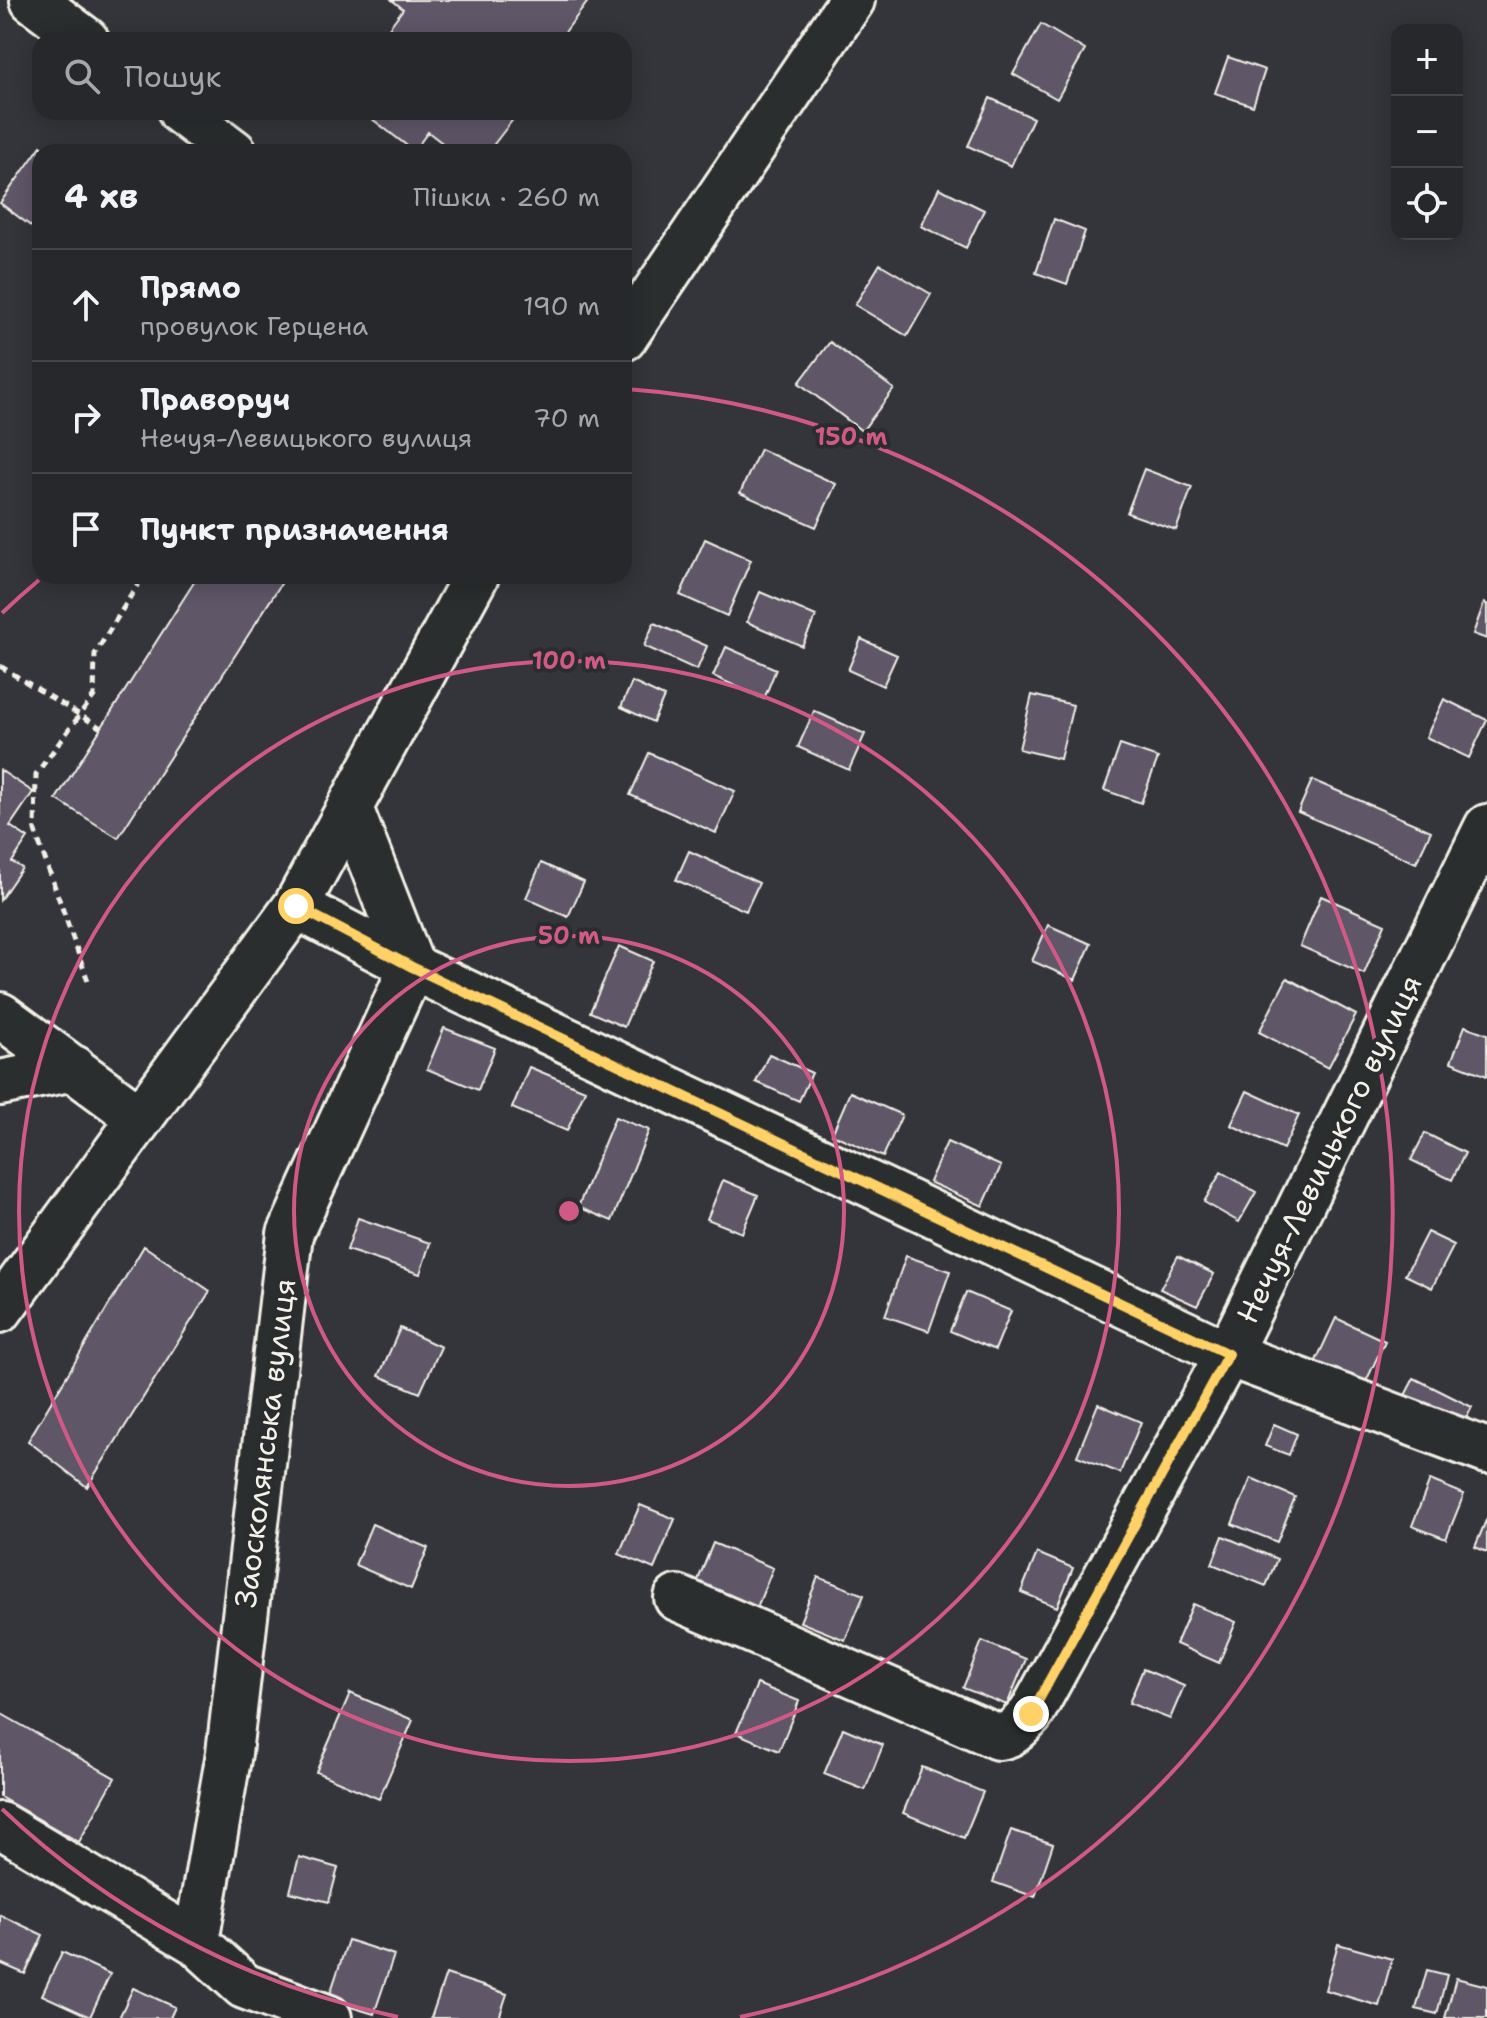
<!DOCTYPE html>
<html lang="uk">
<head>
<meta charset="utf-8">
<style>
  body { margin:0; font-family:"Shantell Sans",sans-serif; background:#2f3034; color:#f1f3f6 }
  .controls { position:absolute; right:24px; top:24px; display:grid; overflow:hidden; border-radius:16px; box-shadow:0 4px 20px #0003 }
  .controls button { width:72px; height:72px; display:grid; place-items:center; padding:0; border:0; border-bottom:2px solid #434448; background:#27282c; color:#f1f3f6; font:40px sans-serif }
  .stop { position:absolute; width:24px; height:24px; margin:-18px; border:6px solid #ffd166; border-radius:50%; background:#fff }
  .stop.end { background:#ffd166; border-color:#fff; box-shadow:0 2px 8px #0008 }
  .list { margin:0; padding:0; list-style:none }
  h2 { display:flex; justify-content:space-between; align-items:center; height:104px; margin:0; padding:0 32px; font-size:34px }
  h2 small { font-size:26px; font-weight:400; color:#a4a6a9 }
  .list li { display:grid; grid-template-columns:52px 1fr auto; gap:24px; align-items:center; box-sizing:border-box; height:112px; padding:0 32px; border-top:2px solid #434448 }
  .list b { display:block; font-size:30px; white-space:nowrap }
  .list p { margin:0; font-size:26px; white-space:nowrap; color:#a4a6a9 }
  .list em { font-size:26px; font-style:normal; color:#a4a6a9 }
  .icon { flex:none; width:44px; height:44px; fill:none; stroke:currentColor; stroke-width:2; stroke-linecap:round; stroke-linejoin:round }
  .map { position:relative; flex:none; width:1487px; height:2018px; overflow:hidden }
  .search { position:absolute; background:#27282c; box-shadow:0 4px 20px #0003; left:32px; top:32px; width:600px; height:88px; display:flex; align-items:center; gap:20px; box-sizing:border-box; padding:0 28px; border-radius:24px; color:#a4a6a9; font-size:30px }
  .panel { position:absolute; background:#27282c; box-shadow:0 4px 20px #0003; left:32px; top:144px; width:600px; height:440px; border-radius:24px }
  .map>svg:first-child { display:block }
  .building { fill:#5e5768; stroke:#f4f1e8; stroke-width:2 }
  .lines { fill:none; stroke-linecap:round; stroke-linejoin:round }
  .minor-casing { stroke:#f4f1e8; stroke-width:50 }
  .path { stroke:#f4f1e8; stroke-width:5; stroke-dasharray:8 6; stroke-linecap:butt }
  .minor { stroke:#2a2d2e; stroke-width:44 }
  .route { stroke:#ffd166; stroke-width:10 }
  .ring { fill:none; stroke:#d15985; stroke-width:4 }
  .labels { text-anchor:middle; dominant-baseline:central; stroke-width:8; stroke-linejoin:round; paint-order:stroke }
  .street-label { font-size:30px; fill:#f4f1e8; stroke:#2a2d2e }
  .centre { fill:#d15985; stroke:#2a2d2e; stroke-width:4 }
  .ring-label { font-size:24px; text-anchor:middle; font-weight:bold; fill:#d15985; stroke:#2a2d2e; stroke-width:8; stroke-linejoin:round; paint-order:stroke }
</style>
</head>
<body>
<div class="map">
<svg width="1487" height="2018" viewBox="0 0 1487 2018">
  <rect width="100%" height="100%" fill="#34353a"/>
  <filter id="ink" filterUnits="userSpaceOnUse"><feTurbulence type="fractalNoise" baseFrequency=".0125" numOctaves="2"/><feDisplacementMap in="SourceGraphic" scale="16" xChannelSelector="R" yChannelSelector="G"/><feConvolveMatrix kernelMatrix="1 2 1 2 8 2 1 2 1" color-interpolation-filters="sRGB"/></filter>
  <g filter="url(#ink)">
    <path class="building" d="M392 0H589L559 40H380L403 9Z
      M1041 24 1085 50 1057 99 1013 74Z
      M1228 57 1265 70 1253 106 1215 93Z
      M990 98 1033 118 1011 166 968 146Z
      M363 112H506L514 118 488 152H454L428 132 414 151Z
      M41 146 49 152H40V233L0 203Z
      M939 188 984 210 966 248 921 226Z
      M1054 219 1085 231 1067 284 1036 273Z
      M880 264 931 294 907 336 855 305Z
      M830 342 894 389 862 431 799 383Z
      M760 449 836 484 816 527 740 493Z
      M1144 469 1192 487 1176 530 1127 513Z
      M705 539 751 560 727 616 680 595Z
      M198 576H286L118 838 56 799Z
      M760 592 816 616 802 646 747 622Z
      M1484 603 1487 604V639L1473 634Z
      M654 623 707 646 697 670 644 646Z
      M861 639 897 655 883 686 848 670Z
      M726 647 776 669 764 699 713 676Z
      M632 682 664 697 653 722 621 707Z
      M1032 695 1073 705 1060 759 1019 749Z
      M1444 699 1487 720 1469 758 1426 737Z
      M814 711 865 734 849 770 798 747Z
      M1120 745 1158 758 1141 803 1104 790Z
      M649 753 735 791 716 833 630 795Z
      M0 770 33 792 10 826 28 838 12 862 22 868 0 900Z
      M1312 780 1431 831 1416 863 1298 812Z
      M689 851 759 883 746 911 676 880Z
      M541 863 584 882 568 917 526 898Z
      M1321 896 1385 924 1364 974 1300 946Z
      M1048 925 1091 944 1075 980 1032 961Z
      M619 946 653 961 624 1027 590 1012Z
      M1287 978 1356 1015 1328 1068 1259 1032Z
      M1465 1026 1487 1034V1076L1451 1062Z
      M444 1028 495 1048 478 1090 427 1069Z
      M769 1054 812 1073 799 1101 756 1082Z
      M529 1067 585 1090 567 1131 512 1108Z
      M1247 1091 1299 1115 1283 1149 1231 1125Z
      M850 1092 902 1115 883 1157 832 1134Z
      M615 1117 649 1130 612 1221 578 1207Z
      M1425 1133 1465 1153 1452 1180 1411 1160Z
      M947 1142 1001 1166 983 1206 929 1182Z
      M1221 1172 1256 1192 1239 1222 1204 1202Z
      M723 1180 758 1195 742 1233 707 1219Z
      M358 1218 430 1243 420 1274 347 1250Z
      M1427 1232 1454 1245 1432 1288 1405 1275Z
      M144 1246 210 1291 87 1487 28 1441Z
      M906 1256 950 1271 929 1331 885 1316Z
      M1178 1256 1214 1274 1197 1306 1160 1289Z
      M966 1292 1011 1311 995 1350 950 1331Z
      M1336 1318 1385 1341 1363 1388 1314 1365Z
      M400 1328 441 1347 420 1393 379 1376Z
      M1414 1378 1472 1407 1458 1435 1400 1405Z
      M1098 1404 1141 1422 1120 1473 1077 1456Z
      M1274 1424 1297 1434 1289 1455 1265 1446Z
      M1251 1478 1295 1497 1277 1542 1232 1524Z
      M1430 1480 1464 1494 1446 1539 1412 1526Z
      M640 1505 675 1519 654 1569 619 1554Z
      M1487 1518V1552L1475 1547Z
      M372 1524 428 1548 411 1589 355 1565Z
      M1223 1536 1277 1559 1266 1586 1212 1564Z
      M713 1543 773 1568 756 1610 696 1585Z
      M1037 1553 1073 1568 1057 1607 1021 1592Z
      M818 1577 864 1595 845 1640 800 1622Z
      M1193 1604 1236 1622 1219 1663 1176 1644Z
      M982 1641 1026 1659 1007 1705 963 1688Z
      M1143 1669 1184 1686 1170 1719 1129 1703Z
      M757 1684 799 1701 779 1751 736 1733Z
      M350 1693 413 1720 379 1799 316 1772Z
      M0 1713 115 1778 79 1842 0 1797Z
      M843 1728 883 1745 865 1790 824 1774Z
      M922 1767 983 1792 964 1838 903 1813Z
      M1011 1830 1053 1844 1035 1897 993 1882Z
      M299 1857 338 1868 329 1902 290 1892Z
      M0 1915 43 1935 25 1974 0 1963Z
      M348 1940 394 1955 374 2014 328 2000Z
      M1338 1944 1392 1959 1379 2006 1325 1990Z
      M62 1952 110 1974 90 2017 42 1995Z
      M1427 1970 1447 1975 1437 2014 1416 2009Z
      M446 1974 507 1994 499 2018H431Z
      M1456 1978 1487 1986V2018H1445Z
      M133 1988 175 2007 170 2018H119Z"/>
    <g class="lines">
      <g class="minor-casing">
        <path id="minor" d="M33 0 86 40
          M181 112 234 152
          M624 338 852 0
          M296 906 412 967 1228 1354 1487 1451
          M0 1015 140 1118
          M0 1083 74 1068
          M0 1310 296 906 476 576
          M677 1598 998 1737C1013 1736 1021 1724 1031 1714L1228 1354 1487 827
          M0 1825 196 1942 244 1986 329 2018
          M196 1942 229 1753 290 1234 412 967 350 808"/>
      </g>
      <path class="path" d="M0 666 101 728
        M88 981 35 831 36 774 94 696 95 654 143 576"/>
      <use href="#minor" class="minor"/>
    </g>
  </g>
  <g class="lines" filter="url(#ink)">
    <path class="route" d="M296 906 412 967 1228 1354 1031 1714"/>
  </g>
  <g class="ring">
    <circle cx="569" cy="1211" r="275"/>
    <circle cx="569" cy="1211" r="550"/>
    <path d="M398 2017A824 824 0 0 1 2 1809M2 613A824 824 0 0 1 39 580M626 389A824 824 0 0 1 740 2017"/>
  </g>
  <g class="labels">
    <g class="street-label">
      <text transform="translate(1329 1149) rotate(-64)">Нечуя-Левицького вулиця</text>
      <text transform="translate(265 1443) rotate(-83)">Заосколянська вулиця</text>
    </g>
  </g>
  <circle cx="569" cy="1211" r="12" class="centre"/>
  <g class="ring-label">
    <text x="851" y="445">150 m</text>
    <text x="569" y="669">100 m</text>
    <text x="569" y="944">50 m</text>
  </g>
</svg>
<div class="controls">
<button>+</button>
<button>−</button>
<button><svg class="icon" aria-label="locate" viewBox="0 0 24 24"><circle cx="12" cy="12" r="6"/><path d="M12 2v4M12 18v4M2 12h4M18 12h4"/></svg></button>
</div>
<div class="stop" style="left:296px;top:906px"></div>
<div class="stop end" style="left:1031px;top:1714px"></div>
<div class="search"><svg class="icon" aria-label="search" viewBox="0 0 24 24"><circle cx="10" cy="10" r="6"/><path d="M15 15l6 6"/></svg>Пошук</div>
<section class="panel">
<h2>4 хв<small>Пішки · 260 m</small></h2>
<ul class="list">
<li><svg class="icon" aria-label="ahead" viewBox="0 0 24 24"><path d="M12 20V5M6 11l6-6 6 6"/></svg><div><b>Прямо</b><p>провулок Герцена</p></div><em>190 m</em></li>
<li><svg class="icon" aria-label="right" viewBox="0 0 24 24"><path d="M7 20v-9h11M14 6l5 5-5 5"/></svg><div><b>Праворуч</b><p>Нечуя-Левицького вулиця</p></div><em>70 m</em></li>
<li><svg class="icon" aria-label="arrive" viewBox="0 0 24 24"><path d="M6 21V4h12l-3 4 3 4H6"/></svg><div><b>Пункт призначення</b></div></li>
</ul>
</section>
</div>
</body>
</html>
